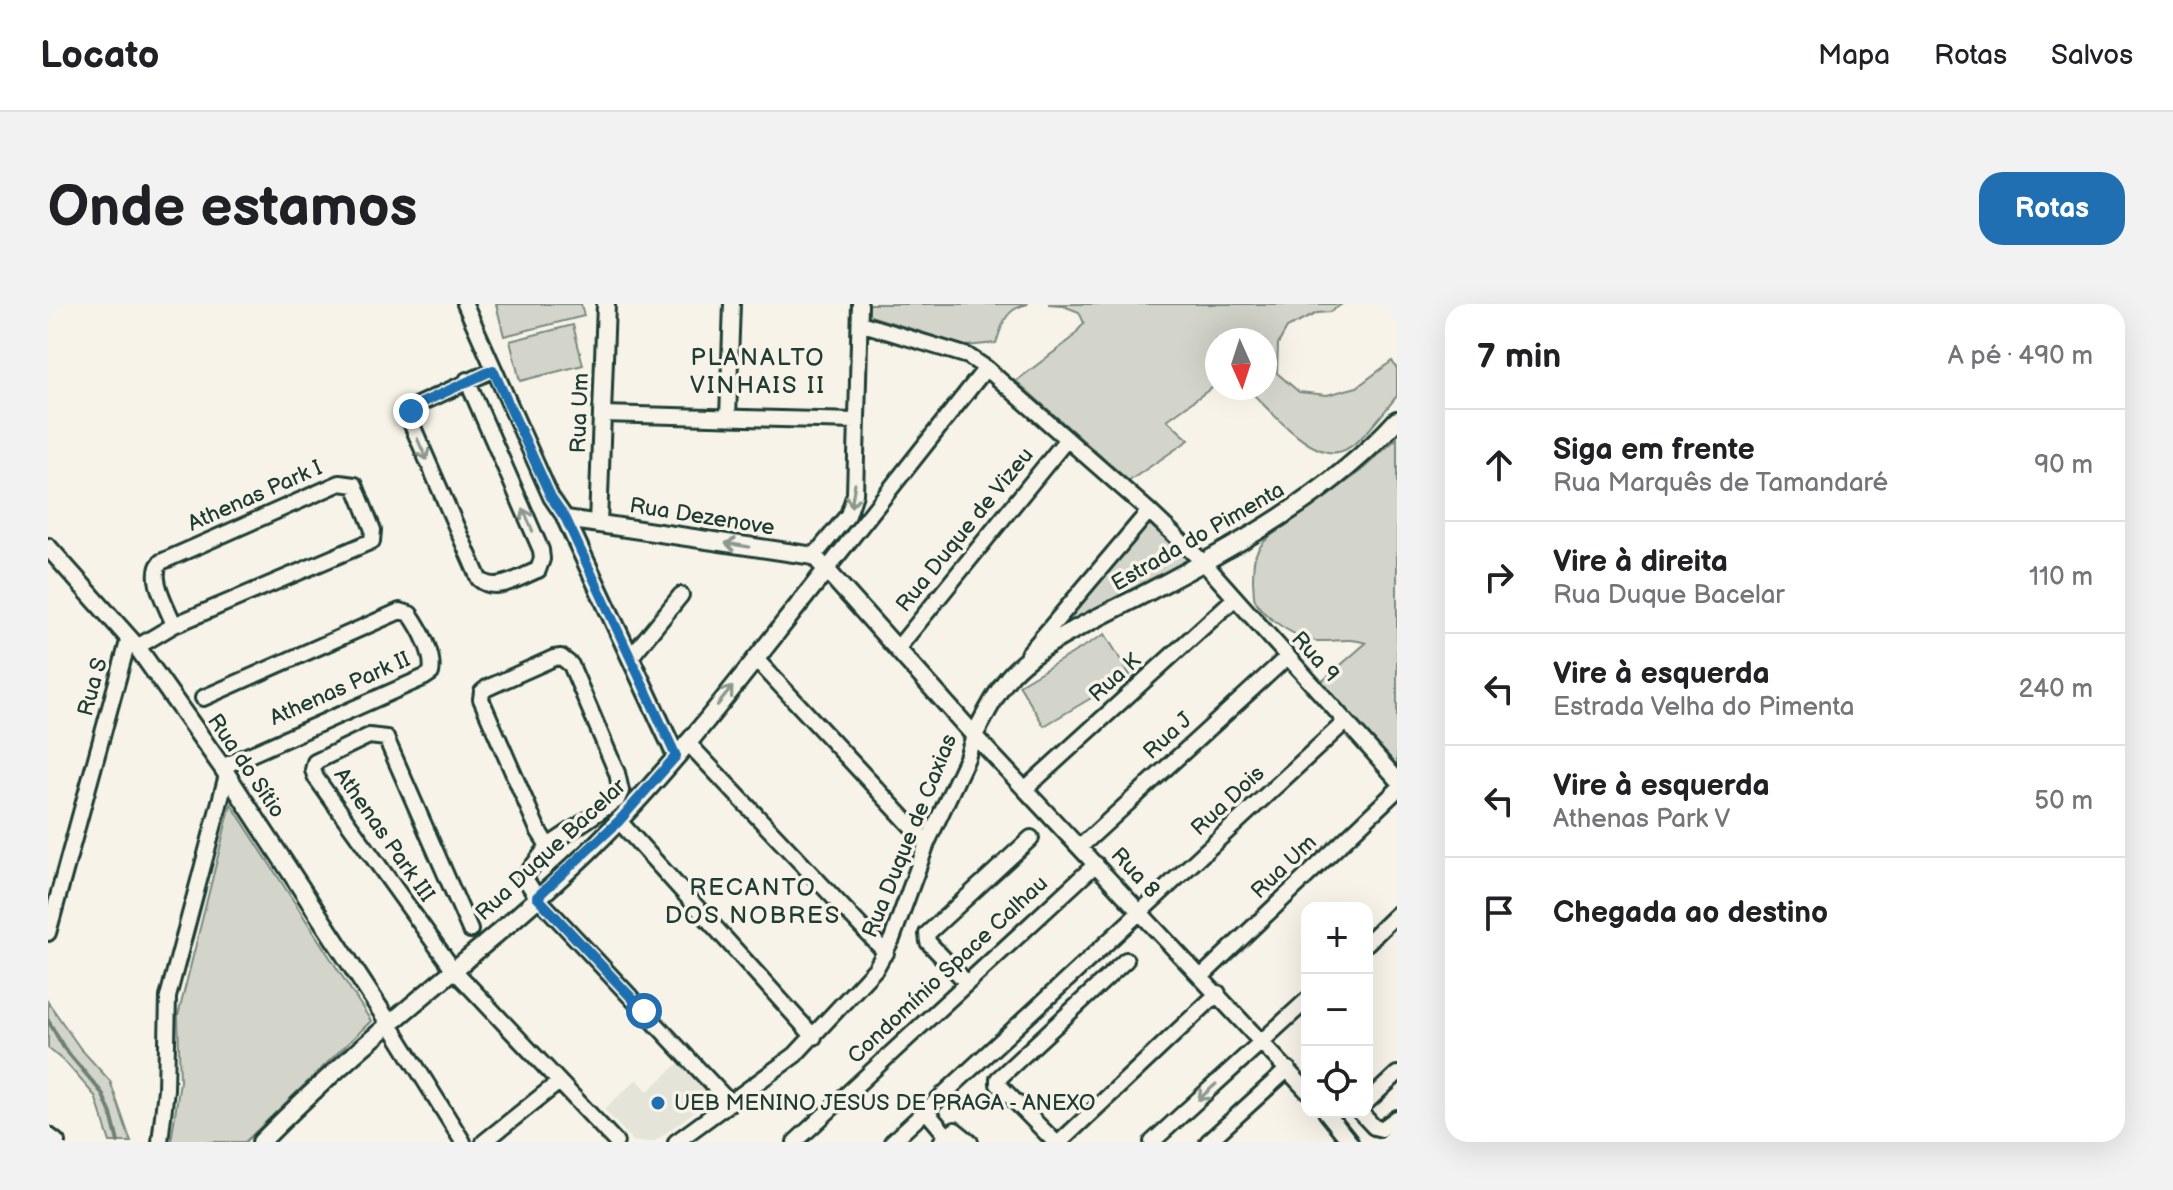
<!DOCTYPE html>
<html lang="pt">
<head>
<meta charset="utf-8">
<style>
  body { margin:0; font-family:"Balsamiq Sans",sans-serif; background:#f2f2f2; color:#202124 }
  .controls { position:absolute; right:24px; bottom:24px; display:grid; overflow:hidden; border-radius:16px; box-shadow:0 8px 32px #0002 }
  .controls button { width:72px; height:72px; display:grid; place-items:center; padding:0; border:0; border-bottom:2px solid #e0e0e0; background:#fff; color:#202124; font:40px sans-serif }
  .compass { position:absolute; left:1157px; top:24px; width:72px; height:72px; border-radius:50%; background:#fff; box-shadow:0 8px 32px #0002; rotate:177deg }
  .stop { position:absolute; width:24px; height:24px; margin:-18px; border:6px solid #1f6fb2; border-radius:50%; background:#fff }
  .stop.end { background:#1f6fb2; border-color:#fff; box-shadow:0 2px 8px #0008 }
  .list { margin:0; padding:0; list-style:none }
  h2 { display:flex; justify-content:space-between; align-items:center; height:104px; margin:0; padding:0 32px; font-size:34px }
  h2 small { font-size:26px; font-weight:400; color:#757577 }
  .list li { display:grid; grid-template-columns:52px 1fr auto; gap:24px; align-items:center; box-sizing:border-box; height:112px; padding:0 32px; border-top:2px solid #e0e0e0 }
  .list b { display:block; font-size:30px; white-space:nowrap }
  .list p { margin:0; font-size:26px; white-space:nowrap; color:#757577 }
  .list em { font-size:26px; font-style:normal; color:#757577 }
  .icon { flex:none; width:44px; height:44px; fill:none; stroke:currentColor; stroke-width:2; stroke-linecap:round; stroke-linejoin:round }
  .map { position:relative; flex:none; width:1349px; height:838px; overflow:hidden; border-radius:24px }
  header { display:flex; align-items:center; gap:48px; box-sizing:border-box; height:112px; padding:0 40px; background:#fff; border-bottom:2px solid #e0e0e0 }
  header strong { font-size:38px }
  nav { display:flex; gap:44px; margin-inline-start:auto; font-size:28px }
  .intro { display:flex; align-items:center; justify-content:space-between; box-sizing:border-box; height:192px; padding:0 48px }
  h1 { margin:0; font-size:56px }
  .button { padding:20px 36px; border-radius:24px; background:#1f6fb2; color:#fff; font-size:28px; font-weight:700 }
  main { display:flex; gap:48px; padding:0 48px }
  aside { flex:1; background:#fff; border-radius:24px; box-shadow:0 8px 32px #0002 }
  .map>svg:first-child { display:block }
  .built { fill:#e5e4d9 }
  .green { fill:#d3d5ca; stroke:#79897f; stroke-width:2 }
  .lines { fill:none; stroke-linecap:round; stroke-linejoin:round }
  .stream { stroke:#6f8077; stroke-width:4 }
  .minor-casing { stroke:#1f3d34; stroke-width:20 }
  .major-casing { stroke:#1f3d34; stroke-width:22 }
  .minor { stroke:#f7f3e8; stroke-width:14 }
  .major { stroke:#f7f3e8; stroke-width:16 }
  .oneway { stroke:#8b988e }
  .route { stroke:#1f6fb2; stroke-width:10 }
  .poi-dot { fill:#1f6fb2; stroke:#f7f3e8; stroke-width:3 }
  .labels { text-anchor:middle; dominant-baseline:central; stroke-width:7; stroke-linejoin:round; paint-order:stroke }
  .street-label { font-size:22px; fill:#1f3d34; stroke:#f7f3e8 }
  .poi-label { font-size:22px; fill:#1f3d34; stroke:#f7f3e8; text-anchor:start }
  .neighbourhood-label { font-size:24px; letter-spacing:2px; fill:#1f3d34; stroke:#f7f3e8 }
</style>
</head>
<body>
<header>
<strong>Locato</strong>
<nav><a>Mapa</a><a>Rotas</a><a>Salvos</a></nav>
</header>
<div class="intro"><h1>Onde estamos</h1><a class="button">Rotas</a></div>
<main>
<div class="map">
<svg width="1349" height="838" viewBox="0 0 1349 838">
  <rect width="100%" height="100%" fill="#f7f3e8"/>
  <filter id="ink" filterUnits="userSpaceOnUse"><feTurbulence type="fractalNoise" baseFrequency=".0125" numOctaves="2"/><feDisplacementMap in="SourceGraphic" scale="16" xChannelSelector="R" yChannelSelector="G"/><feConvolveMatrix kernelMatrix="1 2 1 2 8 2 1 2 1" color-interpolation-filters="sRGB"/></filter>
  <g filter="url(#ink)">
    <path class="built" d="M632 758 666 793 606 838H586L556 805 589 775 600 787Z"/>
    <path class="green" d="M448 0H533L536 12 456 32Z
      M817 0H980C957 5 955 19 948 39L918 42 816 10Z
      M1000 0H1294L1282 8 1269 9 1239 24 1230 40 1229 69 1251 88 1279 91 1309 83 1344 57 1349 65V92C1336 107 1310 145 1290 148 1261 154 1219 103 1199 84H1217V36H1169V80L1119 116 1141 136 1081 177 968 77 1023 35 1036 19 1031 8 1013 1Z
      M525 21 535 61 472 77 462 37Z
      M1349 134V462L1271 380 1318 339C1301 333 1286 338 1269 337 1251 336 1214 313 1207 296 1205 291 1206 284 1205 278 1205 257 1205 247 1221 233L1311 169Z
      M1099 218 1145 258 1006 329Z
      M1057 330 1082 371 996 422 971 381Z
      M183 500 323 717 197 838H123L132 777 130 712Z
      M0 698 32 744 62 777 83 838H62L47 792 19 760 0 744Z"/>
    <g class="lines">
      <path class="stream" d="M0 716 16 744 54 789 63 810 70 838"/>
      <g class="minor-casing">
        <path id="minor" d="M417 0 503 193 518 215
          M812 19 920 52 938 64 1101 207 1156 259 1349 475
          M419 76 493 246 494 255 490 266C471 273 448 290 431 275L361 114 367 102 445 66
          M554 110 808 117
          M680 113 684 0
          M766 252 800 211 807 190 812 0
          M779 265 938 64
          M89 343 126 321 324 237 325 226 307 181 292 179 113 258C100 273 120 304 126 321
          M849 345 1019 135
          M980 350 1101 207
          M513 353 523 361 569 469 573 487 569 496 500 542 490 526 433 395 434 388 439 384 506 354Z
          M582 354 633 291
          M707 354 879 539
          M155 394 352 307 362 310C372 324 387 351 383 369L377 373 174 463
          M926 431 1259 787
          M639 438 838 649
          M977 485 1186 295
          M571 517 766 733
          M500 542 478 571V576L489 593 682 799
          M1032 543 1238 354
          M422 626 338 434 321 432 267 458 265 466 268 474 405 665 568 838
          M0 629 81 334
          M1319 639 1349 610
          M1154 672 1349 486
          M919 679 880 638 879 630 983 534
          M341 719 415 838
          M1319 798 1349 770
          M878 807 899 832
          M1278 808 1302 838
          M1312 808 1326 823 1334 825 1349 814
          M0 831 9 838
          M112 838 118 785 120 693 179 471
          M436 838 511 778
          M628 838 747 751 828 664 844 635 879 539 919 454 926 431
          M747 838 1048 560
          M844 838 1297 418
          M893 838 907 826 922 838
          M1007 838 950 780V775L1078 656
          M1012 838 1170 689
          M1104 838 1259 696
          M1160 838 1240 765"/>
      </g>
      <g class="major-casing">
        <path id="major" d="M518 215 766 252 926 431C937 412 947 390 961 373 989 339 1061 309 1100 288 1190 241 1280 192 1349 116
          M518 215 628 452
          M550 220 558 0
          M0 243 89 343 174 463 341 719
          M213 838C315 733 435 649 540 548 628 462 702 361 779 265"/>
      </g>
      <use href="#minor" class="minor"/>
      <use href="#major" class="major"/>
    </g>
    <defs><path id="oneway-shaft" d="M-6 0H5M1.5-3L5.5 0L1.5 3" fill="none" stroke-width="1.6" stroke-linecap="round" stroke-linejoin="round" transform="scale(2)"/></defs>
    <g class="oneway">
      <use href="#oneway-shaft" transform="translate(374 145) rotate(66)"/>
      <use href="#oneway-shaft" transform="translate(805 191) rotate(99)"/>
      <use href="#oneway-shaft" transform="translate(480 216) rotate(-113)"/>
      <use href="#oneway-shaft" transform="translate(689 241) rotate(-171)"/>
      <use href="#oneway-shaft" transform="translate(677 392) rotate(-51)"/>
      <use href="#oneway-shaft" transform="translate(1159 788) rotate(138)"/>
    </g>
  </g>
  <g class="lines" filter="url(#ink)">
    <path class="route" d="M363 107 367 102 445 66 503 193 518 215 628 452 571 517 489 593 596 707"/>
  </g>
  <circle class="poi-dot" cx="610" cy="799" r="8"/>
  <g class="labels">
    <g class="street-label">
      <text transform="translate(532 109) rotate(-88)">Rua Um</text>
      <text transform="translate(207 192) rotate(-24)">Athenas Park I</text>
      <text transform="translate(654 213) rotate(9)">Rua Dezenove</text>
      <text transform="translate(917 226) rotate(-51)">Rua Duque de Vizeu</text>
      <text transform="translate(1150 233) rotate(-30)">Estrada do Pimenta</text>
      <text transform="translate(1267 353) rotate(48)">Rua 9</text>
      <text transform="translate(1067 374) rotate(-42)">Rua K</text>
      <text transform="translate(45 383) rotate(-75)">Rua S</text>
      <text transform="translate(292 385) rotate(-24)">Athenas Park II</text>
      <text transform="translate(1120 432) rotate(-43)">Rua J</text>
      <text transform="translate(198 462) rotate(56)">Rua do Sítio</text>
      <text transform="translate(1180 497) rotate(-43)">Rua Dois</text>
      <text transform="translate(336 531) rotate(55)">Athenas Park III</text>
      <text transform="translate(862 532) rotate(-68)">Rua Duque de Caxias</text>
      <text transform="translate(503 546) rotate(-43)">Rua Duque Bacelar</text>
      <text transform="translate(1236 563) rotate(-44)">Rua Um</text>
      <text transform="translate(1087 569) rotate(47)">Rua 8</text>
      <text transform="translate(900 666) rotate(-43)">Condomínio Space Calhau</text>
    </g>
    <g class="poi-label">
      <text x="626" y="799">UEB MENINO JESUS DE PRAGA - ANEXO</text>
    </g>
    <g class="neighbourhood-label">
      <text x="710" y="53">PLANALTO<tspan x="710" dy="28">VINHAIS II</tspan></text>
      <text x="705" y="583">RECANTO<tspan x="705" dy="28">DOS NOBRES</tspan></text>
    </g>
  </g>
</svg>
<div class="controls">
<button>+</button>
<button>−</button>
<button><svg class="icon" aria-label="locate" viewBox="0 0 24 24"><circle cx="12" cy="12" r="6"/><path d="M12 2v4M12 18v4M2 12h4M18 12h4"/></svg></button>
</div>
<svg class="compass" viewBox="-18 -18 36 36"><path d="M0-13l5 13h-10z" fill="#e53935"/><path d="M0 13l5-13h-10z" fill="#757577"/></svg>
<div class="stop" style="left:596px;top:707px"></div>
<div class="stop end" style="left:363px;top:107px"></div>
</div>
<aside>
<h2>7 min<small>A pé · 490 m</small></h2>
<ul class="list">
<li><svg class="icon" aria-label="ahead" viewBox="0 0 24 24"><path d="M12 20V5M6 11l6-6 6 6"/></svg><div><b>Siga em frente</b><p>Rua Marquês de Tamandaré</p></div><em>90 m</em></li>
<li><svg class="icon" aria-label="right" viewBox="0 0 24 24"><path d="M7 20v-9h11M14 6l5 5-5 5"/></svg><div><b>Vire à direita</b><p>Rua Duque Bacelar</p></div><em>110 m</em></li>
<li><svg class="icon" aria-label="left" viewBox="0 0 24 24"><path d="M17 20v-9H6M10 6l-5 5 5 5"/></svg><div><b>Vire à esquerda</b><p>Estrada Velha do Pimenta</p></div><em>240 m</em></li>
<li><svg class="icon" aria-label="left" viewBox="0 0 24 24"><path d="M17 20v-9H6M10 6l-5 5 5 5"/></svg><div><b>Vire à esquerda</b><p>Athenas Park V</p></div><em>50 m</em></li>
<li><svg class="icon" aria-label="arrive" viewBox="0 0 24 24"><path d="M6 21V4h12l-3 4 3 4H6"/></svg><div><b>Chegada ao destino</b></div></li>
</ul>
</aside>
</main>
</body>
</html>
